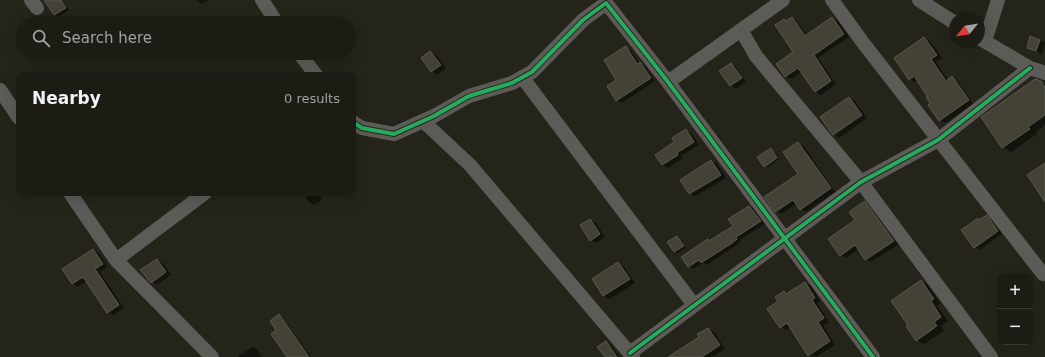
<!DOCTYPE html>
<html lang="en">
<head>
<meta charset="utf-8">
<style>
  body { margin:0; font-family:"DejaVu Sans",sans-serif; background:#25241d; color:#f1f3f6 }
  .controls { position:absolute; right:12px; bottom:12px; display:grid; overflow:hidden; border-radius:8px; box-shadow:0 4px 16px #0002 }
  .controls button { width:36px; height:36px; display:grid; place-items:center; padding:0; border:0; border-bottom:1px solid #3a3934; background:#1c1b14; color:#f1f3f6; font:20px sans-serif }
  .compass { position:absolute; left:949px; top:12px; width:36px; height:36px; border-radius:50%; background:#1c1b14; box-shadow:0 4px 16px #0002; rotate:240deg }
  .list { margin:0; padding:0; list-style:none }
  h2 { display:flex; justify-content:space-between; align-items:center; height:52px; margin:0; padding:0 16px; font-size:17px }
  h2 small { font-size:13px; font-weight:400; color:#a0a1a0 }
  .icon { flex:none; width:22px; height:22px; fill:none; stroke:currentColor; stroke-width:2; stroke-linecap:round; stroke-linejoin:round }
  .map { position:relative; flex:none; width:1045px; height:357px; overflow:hidden }
  .search { position:absolute; background:#1c1b14; box-shadow:0 4px 16px #0002; left:16px; top:16px; width:340px; height:44px; display:flex; align-items:center; gap:10px; box-sizing:border-box; padding:0 14px; border-radius:22px; color:#a0a1a0; font-size:15px }
  .panel { position:absolute; background:#1c1b14; box-shadow:0 4px 16px #0002; left:16px; top:72px; width:340px; height:124px; border-radius:8px }
  .map>svg:first-child { display:block }
  .shadow { fill:#0007 }
  .building { fill:#444236; stroke:#59584f }
  .lines { fill:none; stroke-linecap:round; stroke-linejoin:round }
  .minor { stroke:#5c5b57; stroke-width:14 }
  .cycleway-casing { stroke:#2a2715; stroke-width:6 }
  .cycleway { stroke:#26ab63; stroke-width:4 }
</style>
</head>
<body>
<div class="map">
<svg width="1045" height="357" viewBox="0 0 1045 357">
  <rect width="100%" height="100%" fill="#25241a"/>
  <path class="shadow" d="M45 0H62L69 10 58 17 54 14Z
    M196 0H209L202 4Z
    M792 18 797 22 807 35 832 18 838 21 849 37 818 58 836 84 821 95 816 92 802 72 791 79 785 76 795 52 787 22Z
    M924 38 930 41 942 58 936 62 948 80 952 78 958 81 973 104 945 123 940 120 929 97 918 80 915 82 909 79Z
    M1040 40 1045 43 1042 54 1029 48Z
    M626 48 631 50 640 64 645 66 655 81 622 103 617 100V81Z
    M430 52 436 55 446 68 437 75 432 71Z
    M731 64 736 67 746 82 736 89 731 86 721 71Z
    M1041 82 1045 84V125L1036 132 1037 134 1011 152 1002 147Z
    M849 98 855 101 867 118 839 138 834 134Z
    M686 130 691 133 699 145 681 156 683 158 668 168 662 165 676 143Z
    M799 143 804 146 835 192 806 212 801 209 797 203 782 214 776 211 799 174Z
    M771 149 773 150 779 159 768 167 765 166Z
    M711 161 717 164 726 178 695 196 690 193Z
    M304 193H318L322 200 314 205 309 202Z
    M865 202 870 205 899 244 871 262 866 259 859 249 846 258 841 255Z
    M750 207 754 209 765 224 740 240 741 242 707 265 703 263 693 269 689 266 708 240 710 242 734 226Z
    M987 217 991 219 1002 234 979 250 975 247 978 219 981 221Z
    M590 220 596 223 605 237 596 243 590 240Z
    M677 237 680 238 686 248 677 253 675 252 669 243Z
    M93 250 99 253 108 267 100 272 124 308 113 315 108 312 87 281 78 287 72 283Z
    M157 260 163 263 171 275 157 285 151 282Z
    M619 263 624 267 635 283 610 299 604 296 594 279Z
    M921 281 928 285 940 303 937 306 948 321 941 326 944 331 924 344 917 340Z
    M805 283 811 286 820 301 817 303 829 322 823 325 835 345 816 357 809 355 791 327 786 330 781 327 780 302 784 292 788 294Z
    M279 316 283 318 311 357H289L277 330Z
    M708 329 714 332 725 349 712 357H670L701 337Z
    M606 342 611 345 620 357H606Z
    M253 347 257 349 262 357H238V356Z"/>
  <path class="building" d="M44 0H61L66 8 54 15Z
    M792 17 805 36 832 17 844 34 814 55 831 81 815 92 798 68 785 77 776 64 793 52 775 25 784 19 786 21Z
    M1030 36 1040 40 1036 51 1027 48Z
    M924 37 937 55 931 59 946 81 952 76 969 100 939 121 928 105 930 103 926 97 927 96 914 76 909 80 894 58Z
    M626 46 637 64 640 62 651 78 616 101 607 86 616 80 604 60Z
    M430 51 441 65 431 72 421 58Z
    M731 63 742 78 730 86 719 71Z
    M1035 79 1041 81 1045 87V115L1028 127 1030 129 1002 148 981 117Z
    M849 97 862 115 833 135 820 117Z
    M686 129 694 142 677 153 678 155 662 165 655 155 674 142 672 138Z
    M798 142 831 188 800 210 793 200 775 212 764 197 798 174 783 152Z
    M771 148 777 158 764 167 757 157Z
    M711 160 721 175 689 194 680 180Z
    M1045 163V202L1027 175Z
    M865 201 894 241 865 260 855 245 840 256 828 239 855 220 849 212Z
    M749 206 761 221 736 237 737 239 732 243 701 263 699 260 688 267 681 257 708 239 709 241 733 226 728 219Z
    M987 215 998 231 974 248 961 230 978 218 979 220Z
    M590 219 600 234 590 241 580 225Z
    M677 236 684 246 674 252 667 242Z
    M93 249 103 264 95 269 119 305 107 313 83 277 72 284 62 269Z
    M157 259 166 272 151 283 140 270Z
    M618 262 630 279 603 296 592 279Z
    M921 280 934 299 931 301 941 317 934 322 937 326 916 341 906 326 908 325 891 301Z
    M805 282 815 298 812 300 824 318 818 322 830 341 808 356 787 323 780 328 767 309 778 301 775 297 784 291 786 294Z
    M279 314 309 357H287L271 334 276 330 270 321Z
    M708 328 720 345 702 357H668L699 337 697 334Z
    M606 341 617 357H605L597 347Z"/>
  <g class="lines">
    <path class="minor" d="M31 0 37 8
      M262 0 277 23
      M832 0 864 44 1043 274 1045 273
      M919 0 955 23
      M741 30 756 56 861 182 991 357
      M979 38 1030 68 1045 73
      M985 41 998 0
      M299 53 316 75
      M522 77 694 305
      M668 82 783 0
      M0 90 19 118
      M353 122 362 128 394 134 434 116 469 96 512 83 532 72 583 20 606 3 668 82 873 357
      M424 122 470 165 633 357
      M70 193 116 260 212 357
      M116 260 205 193
      M630 353 861 182 938 140 1030 68"/>
    <g class="cycleway-casing">
      <path id="cycleway" d="M353 122 362 128 394 134 434 116 469 96 512 83 532 72 583 20 606 3 668 82 873 357
        M630 353 861 182 938 140 1030 68"/>
    </g>
    <use href="#cycleway" class="cycleway"/>
  </g>
</svg>
<div class="controls">
<button>+</button>
<button>−</button>
</div>
<svg class="compass" viewBox="-18 -18 36 36"><path d="M0-13l5 13h-10z" fill="#e53935"/><path d="M0 13l5-13h-10z" fill="#a0a1a0"/></svg>
<div class="search"><svg class="icon" aria-label="search" viewBox="0 0 24 24"><circle cx="10" cy="10" r="6"/><path d="M15 15l6 6"/></svg>Search here</div>
<section class="panel">
<h2>Nearby<small>0 results</small></h2>
<ul class="list">
</ul>
</section>
</div>
</body>
</html>
